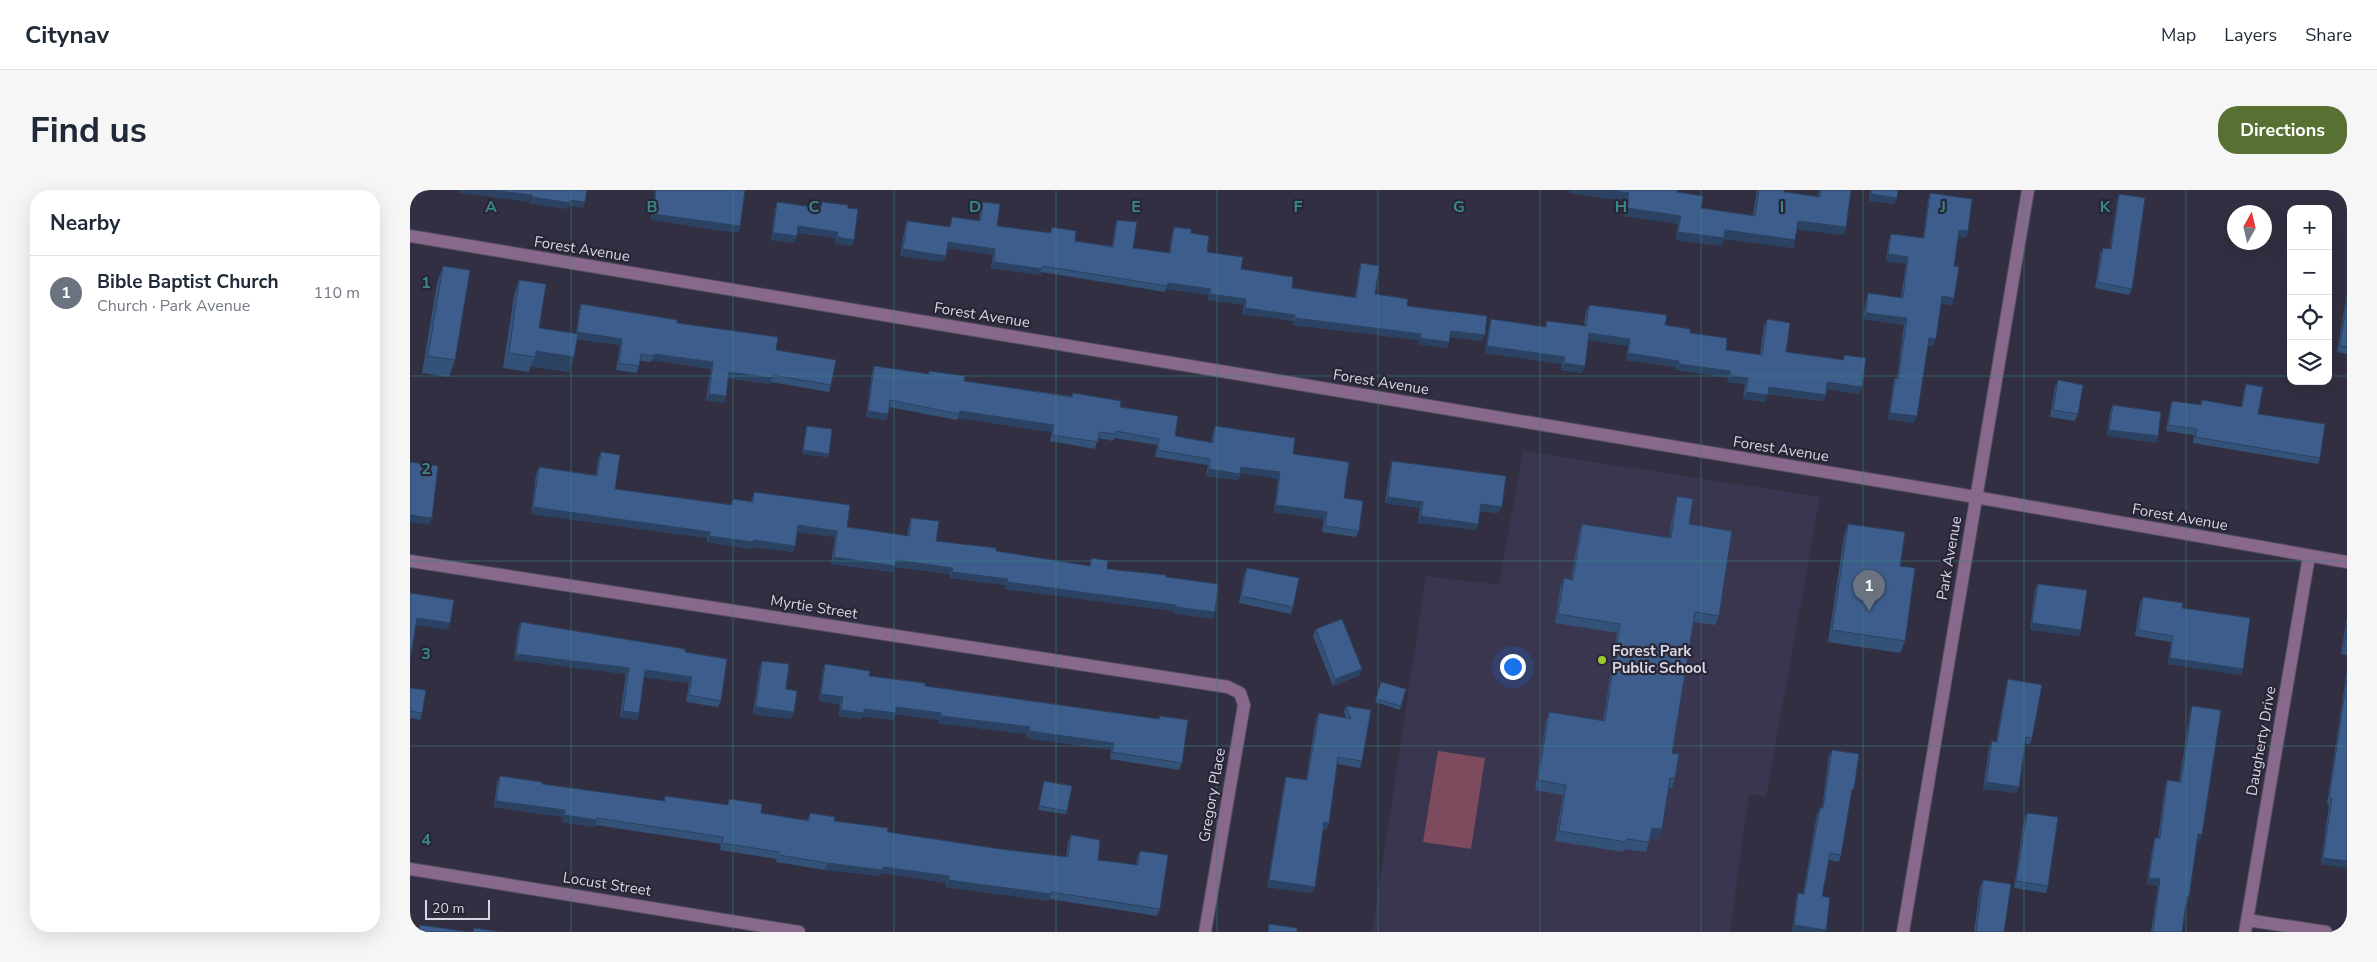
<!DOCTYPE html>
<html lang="en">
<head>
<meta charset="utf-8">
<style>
  body { margin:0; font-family:"Nunito Sans",sans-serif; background:#f6f6f7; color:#1f2937 }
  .controls { position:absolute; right:15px; top:15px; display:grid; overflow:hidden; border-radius:10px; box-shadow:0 5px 20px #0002 }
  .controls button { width:45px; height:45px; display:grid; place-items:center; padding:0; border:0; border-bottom:1px solid #e0e1e3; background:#fff; color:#1f2937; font:25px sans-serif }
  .compass { position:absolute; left:1817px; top:15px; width:45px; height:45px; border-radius:50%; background:#fff; box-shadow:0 5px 20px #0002; rotate:8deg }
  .scale { position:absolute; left:15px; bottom:12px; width:65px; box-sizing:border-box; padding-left:5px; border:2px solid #d7d6e2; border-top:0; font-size:14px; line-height:18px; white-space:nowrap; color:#d7d6e2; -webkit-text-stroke:4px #282537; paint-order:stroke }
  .you { position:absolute; left:1102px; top:476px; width:18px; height:18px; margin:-12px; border:4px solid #fff; border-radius:50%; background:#1a73e8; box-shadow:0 0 0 8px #1a73e833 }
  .badge { display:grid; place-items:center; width:32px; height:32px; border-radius:50%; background:#587133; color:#fff; font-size:16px; font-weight:700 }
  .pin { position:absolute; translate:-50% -41px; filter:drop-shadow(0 1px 2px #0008) }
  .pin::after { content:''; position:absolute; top:26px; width:18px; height:15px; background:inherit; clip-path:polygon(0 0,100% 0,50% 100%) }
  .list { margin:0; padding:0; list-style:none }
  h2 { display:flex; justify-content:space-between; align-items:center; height:65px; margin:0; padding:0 20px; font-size:21px }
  h2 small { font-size:16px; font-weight:400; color:#747a83 }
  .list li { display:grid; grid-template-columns:32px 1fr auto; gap:15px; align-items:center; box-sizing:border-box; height:75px; padding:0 20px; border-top:1px solid #e0e1e3 }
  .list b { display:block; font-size:19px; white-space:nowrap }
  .list p { margin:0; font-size:16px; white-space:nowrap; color:#747a83 }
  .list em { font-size:16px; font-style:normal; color:#747a83 }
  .icon { flex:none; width:28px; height:28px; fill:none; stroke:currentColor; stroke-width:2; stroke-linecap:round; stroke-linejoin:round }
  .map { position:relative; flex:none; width:1937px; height:742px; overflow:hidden; border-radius:20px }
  header { display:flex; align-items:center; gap:30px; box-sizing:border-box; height:70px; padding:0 25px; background:#fff; border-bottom:1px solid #e0e1e3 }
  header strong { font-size:24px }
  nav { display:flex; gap:28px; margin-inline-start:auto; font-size:18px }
  .intro { display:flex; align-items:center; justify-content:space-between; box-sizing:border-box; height:120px; padding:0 30px }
  h1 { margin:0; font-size:35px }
  .button { padding:12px 22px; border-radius:20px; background:#587133; color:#fff; font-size:18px; font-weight:700 }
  main { display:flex; gap:30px; padding:0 30px }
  aside { flex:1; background:#fff; border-radius:20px; box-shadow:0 5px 20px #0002 }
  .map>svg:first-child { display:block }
  .built { fill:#3a364f }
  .green { fill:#7e4a5e }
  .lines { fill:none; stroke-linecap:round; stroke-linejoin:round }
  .minor-casing { stroke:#504d5f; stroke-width:14 }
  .minor { stroke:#88688b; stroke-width:12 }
  .wall { fill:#345178 }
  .shaded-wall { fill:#2b4262 }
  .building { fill:#3d5e8c; stroke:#2b4262 }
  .grid { fill:none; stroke:#378985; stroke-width:1; stroke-opacity:0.55 }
  .poi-dot { fill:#9dca2f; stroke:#282537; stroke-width:2 }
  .labels { text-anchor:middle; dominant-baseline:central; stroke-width:4.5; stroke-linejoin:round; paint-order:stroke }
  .street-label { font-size:15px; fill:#d7d6e2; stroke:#282537 }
  .poi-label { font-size:15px; font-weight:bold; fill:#d7d6e2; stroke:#282537; text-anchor:start }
  .grid-label { font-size:16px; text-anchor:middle; font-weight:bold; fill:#378985; stroke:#282537; stroke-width:4.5; stroke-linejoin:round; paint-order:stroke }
</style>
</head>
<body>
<header>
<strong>Citynav</strong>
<nav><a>Map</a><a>Layers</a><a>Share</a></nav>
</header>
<div class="intro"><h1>Find us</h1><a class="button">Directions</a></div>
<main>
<aside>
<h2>Nearby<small></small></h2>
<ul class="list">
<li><span class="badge" style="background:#6b7280">1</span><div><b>Bible Baptist Church</b><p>Church · Park Avenue</p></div><em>110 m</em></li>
</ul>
</aside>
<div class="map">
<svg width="1937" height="742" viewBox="0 0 1937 742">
  <rect width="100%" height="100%" fill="#322f42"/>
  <path class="built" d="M1113 261 1410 307 1356 607 1339 604 1320 742H962L1016 386 1089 395Z"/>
  <path class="green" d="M1028 561 1075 568 1061 659 1013 652Z"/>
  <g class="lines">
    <g class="minor-casing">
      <path id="minor" d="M0 46 1542 303 1937 372
        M0 371 818 497 830 503 834 515 795 742
        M0 679 389 742
        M1837 730 1916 742
        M1493 742 1618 0
        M1835 742 1899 366"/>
    </g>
    <use href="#minor" class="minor"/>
  </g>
  <path class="wall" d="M245 0H335L330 36 328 43 241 30Z
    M1160 0H1267V2L1291 18 1343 25 1347 0H1374V2L1408 6 1409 0H1441L1436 37 1433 45 1387 39 1383 58 1314 49 1311 56 1266 50 1268 34 1214 26 1216 11 1159 3Z
    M1460 0H1488L1484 14 1459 11Z
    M1520 3 1558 41 1556 48 1548 46 1544 76 1542 115 1531 113 1523 156 1518 155 1504 233 1478 229 1483 195 1485 188H1487L1494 135 1453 129 1456 110 1458 103 1491 108 1496 74 1476 71 1479 50 1481 44 1513 48 1518 10Z
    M1709 4 1722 99 1719 105 1685 98 1690 64 1693 58 1700 59 1707 11Z
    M367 12 409 18 412 12 438 18 442 56 425 54 426 48 387 43 384 53 361 50 365 19Z
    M573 12 587 36 640 43 642 37 665 51 702 56 705 36 707 30 723 58 759 63 762 43 764 37 781 43 797 62 831 79 882 98 945 107 949 80 951 73 965 104 1075 145 1072 151 1040 147 1037 158 1008 154 1009 150 883 135V131L832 124 834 115 798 110 799 105 756 99 755 102 631 82 630 85 581 78 583 65 537 58 534 72 490 66 495 37 497 31 539 37 542 27 569 30 570 18Z
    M33 76 45 170 39 187 12 183 27 93Z
    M109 90 129 138 166 143 169 121 171 114 267 133 366 160 421 195 419 202 361 192 360 194 318 188 316 206 314 213 296 210 301 179 242 170 241 172 230 171 227 183 206 180 210 155 167 149 164 167 159 182 121 176 119 182 93 178 104 105Z
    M1937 103V164L1927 162Z
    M1179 115 1255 135 1280 143 1316 160 1350 165 1354 136 1357 129 1376 162 1433 170 1434 165 1452 197 1449 204 1416 199V205L1413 211 1358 204 1355 212 1333 209 1335 194 1317 192 1318 188 1266 180V177L1216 170 1218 156 1178 150 1175 176 1172 183 1151 180 1152 174 1075 163 1079 136 1081 129 1135 137 1137 131 1174 136 1176 121Z
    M464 176 518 184 519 181 554 191 661 206 663 203 710 217 765 246 801 252 803 242 805 236 883 264 934 308 949 341 946 347 912 342 914 329 864 322 868 289 831 283 828 290 796 286 798 275 745 267 747 255 704 248 703 251 688 248 685 259 640 251 642 242 548 228 547 230 479 217 478 224 476 230 456 227 462 183Z
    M1648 190 1668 224 1665 231 1640 227 1645 197Z
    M1836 194 1848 224 1910 268 1908 274 1783 253 1784 245 1756 241 1760 217 1762 211 1790 215 1792 210 1831 217 1834 200Z
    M1703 215 1748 246 1746 253 1697 246 1700 222Z
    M397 236 419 264 417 267 392 264 396 239Z
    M191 262 205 299 320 315 323 309 341 312 344 302 437 337 497 346 499 334 501 328 526 351 586 361 679 376 682 368 697 379 756 387 805 422 802 429 763 423 764 421 595 399V395L540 388V384L484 377 482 382 421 374 425 347 387 342 385 356 383 362 342 357 341 359 297 352V348L121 324 126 284 129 277 186 285 188 269Z
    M982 271 1089 323 1070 321 1068 334 1066 340 1008 333 1010 318 975 313 980 278Z
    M1267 306 1279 334 1309 426 1305 435 1284 432 1262 563 1265 588 1262 598H1259L1248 649 1240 648 1236 662 1214 659 1213 662 1145 651 1153 605 1125 600 1136 531 1139 522 1193 531 1207 443 1145 433 1150 398 1154 388 1161 390 1169 343 1172 334 1259 348 1264 316Z
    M1438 334 1495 451 1490 463 1418 452 1434 346Z
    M837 378 883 417 881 424 829 413 834 384Z
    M1628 394 1671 440 1669 446 1620 440 1625 400Z
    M1733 407 1772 418 1833 479 1831 485 1758 474 1761 452 1725 446 1730 413Z
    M1937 426V465L1931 464Z
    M111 432 275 462 311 511 308 517 276 512 279 493 234 487 229 523 227 530 210 527 216 484 104 470 108 439Z
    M906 439 950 485 923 496 903 446Z
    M352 471 376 499 381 529 343 524 350 477Z
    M415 474 459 486 515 496 748 529 750 526 772 573 769 580 700 569 701 560 617 548V544L528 533 529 530 485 524 483 530 453 526 451 529 429 526 430 514 409 511 413 481Z
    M1937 479V678L1911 674 1919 615 1917 614Z
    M1598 489 1622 548 1620 554H1615L1607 603 1573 599 1579 558 1582 551 1586 552 1596 496Z
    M970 496 996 499 990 520 965 512Z
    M0 498 12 523 10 530 0 528Z
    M936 516 961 520 952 571 950 578 927 574 919 633 916 640 913 639 902 703 857 697 874 594 876 587 896 590 906 529 909 523 936 528 934 522Z
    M1782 516 1790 651 1787 650 1779 707 1777 713H1776L1772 742H1741L1748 696 1737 694 1743 654 1745 648H1748L1755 597 1757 590 1769 592 1780 523Z
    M1422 560 1442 605H1441L1431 665 1429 672 1419 670 1412 706 1382 742 1386 710 1388 703 1393 704 1407 624 1410 618H1412L1419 566Z
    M90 586 132 594 254 611 255 606 317 615 319 609 351 623 397 630 400 623 424 631 477 642 590 659 656 667 658 652 661 645 688 670 726 675 727 668 730 661 750 719 747 726 640 709 639 711 536 697V693L471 683 470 686 415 680 366 672 367 669 310 660 311 654 185 635 184 637 152 632 153 627 84 617 87 592Z
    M634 591 657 621 656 624 628 620Z
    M1617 623 1638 696 1636 703 1604 698 1614 629Z
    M1573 690 1594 742H1564L1570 697Z"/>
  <path class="shaded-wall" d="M49 0H80L122 5 119 12 48 3Z
    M1160 0H1199L1219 3 1216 11 1159 3Z
    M1461 4 1487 8 1484 14 1459 11Z
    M122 7 160 10 175 12 173 18 159 16 157 19 119 14Z
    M1217 18 1271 26 1268 34 1214 26Z
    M243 24 330 36 328 43 241 30Z
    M1388 31 1436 37 1433 45 1385 39Z
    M388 36 428 42 426 48 386 43Z
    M1315 40 1385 50 1383 58 1314 49 1311 56 1266 50 1268 42Z
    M1549 40 1558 41 1556 48 1547 46Z
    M363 43 387 46 384 53 361 50Z
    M427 47 444 50 442 56 425 54Z
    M538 52 585 59 583 65 536 58Z
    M493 59 536 66 534 72 490 66Z
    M1478 64 1498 67 1496 74 1476 71Z
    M584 72 632 79 630 85 581 78Z
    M758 93 801 99 799 105 756 99Z
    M800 104 836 109 834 115 798 110Z
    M1532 106 1544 108 1542 115 1529 113Z
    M835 118 885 125 883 131 832 124Z
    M1456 123 1497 128 1494 135 1453 129Z
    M885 128 1011 144 1009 150 883 135Z
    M1041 141 1075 145 1072 151 1039 147Z
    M167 142 212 149 210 155 165 149Z
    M1179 143 1220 149 1218 156 1177 150Z
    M1010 148 1039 152 1037 158 1008 154Z
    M1519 148 1526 149 1523 156 1516 155Z
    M1077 156 1155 167 1152 174 1075 163Z
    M126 161 164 167 159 182 121 176 125 167Z
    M1218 163 1269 171 1266 177 1216 170Z
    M244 164 303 172 301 179 242 170Z
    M1154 173 1175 176 1172 183 1151 180Z
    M1268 174 1320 181 1318 188 1266 180Z
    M319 182 362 188 360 194 317 188Z
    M1320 185 1338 188 1335 194 1317 192Z
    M1417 192 1452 197 1449 204 1415 199Z
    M1359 197 1416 205 1413 211 1356 203Z
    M1336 202 1358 205 1355 212 1333 209Z
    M299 204 316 206 314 213 296 210Z
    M458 221 478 224 476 230 456 227Z
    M550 221 644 235 642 242 548 228Z
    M1480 223 1507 226 1504 233 1478 229Z
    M1699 240 1748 246 1746 253 1697 246Z
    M393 260 419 264 417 267 392 264Z
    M831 277 870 282 868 289 829 283Z
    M799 279 830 284 828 290 796 286Z
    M978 307 1013 312 1010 318 975 313Z
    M1071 314 1092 317 1089 323 1068 320Z
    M866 315 917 322 914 329 864 322Z
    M123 317 300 342 297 348 121 324Z
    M0 325 22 328 19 335 0 332Z
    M1011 326 1068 334 1066 340 1008 333Z
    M388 335 427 341 425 347 385 342Z
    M299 346 344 350 385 356 383 362 342 357 341 359 297 352Z
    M424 367 486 370 543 378 540 384 484 377 482 382 421 374Z
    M542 382 598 389 595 395 540 388Z
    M597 392 766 415 764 421 595 399Z
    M766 417 805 422 802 429 763 423Z
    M7 428 40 433 38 440 4 435Z
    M1622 433 1671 440 1669 446 1620 440Z
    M106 464 219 478 216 484 104 470Z
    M1760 468 1833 479 1831 485 1758 474Z
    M952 479 950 485 923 496 925 489Z
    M235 480 282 487 279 493 233 487Z
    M411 504 433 507 430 514 409 511Z
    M346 517 384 522 381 529 343 524Z
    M486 517 531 523 529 530 485 524 483 530 453 526 451 529 429 526 431 520Z
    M213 521 229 523 227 530 210 527Z
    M531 526 620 537 617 544 528 533Z
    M619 541 704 553 701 560 617 548Z
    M1576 592 1609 597 1607 603 1573 599Z
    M86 611 155 620 153 627 84 617Z
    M154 625 187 630 184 637 152 632Z
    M914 632 919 633 916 640 911 639Z
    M1242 638 1252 639 1248 649 1238 647Z
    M1788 644H1792L1790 651 1786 650Z
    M1913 668 1937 671V678L1911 674Z
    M417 673 473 677 539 686 536 693 471 683 470 686 415 680Z
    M1739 688 1750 689 1748 696 1737 694Z
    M538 690 641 704 639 711 536 697Z
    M859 690 905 697 902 703 857 697Z
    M1384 735 1416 740 1415 742H1382Z"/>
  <path class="building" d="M80 0H177L175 12 160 10V13L122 7V5Z
    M246 0H335L330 36 243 24Z
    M1199 0H1267V2L1293 6 1291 18 1345 26 1349 0H1374V2L1410 7 1411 0H1441L1436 37 1388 31 1385 50 1315 40 1314 48 1268 42 1271 26 1217 18 1219 3Z
    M1462 0H1488L1487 8 1461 4Z
    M1520 3 1562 9 1558 41 1549 40 1544 76 1549 77 1544 108 1532 106 1526 149 1519 148 1507 226 1480 223 1485 188 1488 189 1497 128 1456 123 1458 103 1493 108 1498 67 1478 64 1481 44 1514 48Z
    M1709 4 1735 8 1722 99 1687 92 1693 58 1701 59Z
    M367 12 411 18 412 12 438 15V18L448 19 444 50 427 47 428 42 388 36 387 46 363 43Z
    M573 12 590 14 587 36 641 43 642 37 666 41 665 51 703 57 707 30 727 32 723 58 760 63 764 37 781 39V43L799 46 797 62 833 67 831 79 883 87 882 98 946 108 951 73 969 76 965 104 998 109 997 116 1077 126 1075 145 1041 141 1039 152 1010 148 1011 144 885 128V125L835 118 836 109 800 104 801 99 758 93 757 96 633 76 632 79 584 72 585 59 538 52 536 66 493 59 497 31 540 37 542 27 570 31Z
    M33 76 60 80 45 170 18 166Z
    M109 90 136 94 129 138 168 144 164 167 126 161 125 167 99 163Z
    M1937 111V157L1930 156Z
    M171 114 267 130V133L368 147 366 160 426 170 421 195 363 185 362 188 319 182 316 206 299 204 303 172 244 164 243 166 231 164 229 176 209 173 212 149 167 142Z
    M1179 115 1257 125 1255 135 1280 139V143L1317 148 1316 160 1352 165 1357 129 1380 133 1376 162 1434 170V165L1456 168 1452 197 1417 192 1416 205 1359 197 1358 205 1336 202 1338 188 1320 185V181L1268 174 1269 171 1218 163 1220 149 1179 143 1175 176 1154 173 1155 167 1077 156 1081 129 1136 137 1137 131 1176 136Z
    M464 176 519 184V181L555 186 554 191 662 207 663 203 711 211 710 217 768 226 765 246 803 253 805 236 885 248 883 264 939 272 934 308 953 311 949 341 915 336 917 322 866 315 870 282 831 277 830 284 799 279 800 269 747 260 749 249 706 241V244L689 242 688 252 642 245 644 235 550 221 549 224 480 210 478 224 458 221Z
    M1648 190 1673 195 1668 224 1643 220Z
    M1836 194 1853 197 1848 224 1915 234 1910 268 1785 247 1787 239 1758 235 1762 211 1791 215 1792 210 1832 217Z
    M1703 215 1751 222 1748 246 1699 240Z
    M397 236 422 239 419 264 393 260Z
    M191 262 210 265 205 299 322 315 323 309 343 312 344 302 440 315 437 337 499 346 501 328 529 331 526 351 586 358V361L680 376 682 368 698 371 697 379 756 385V387L808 394 805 422 766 417V415L597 392 598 389 542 382 543 378 486 370 485 376 424 367 427 341 388 335 385 356 344 350 343 352 299 346 300 342 123 317 129 277 187 286Z
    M982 271 1096 286 1092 317 1071 314 1068 334 1011 326 1013 312 978 307Z
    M0 272 28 276 22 328 0 325Z
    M1267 306 1283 309 1279 334 1322 341 1309 426 1285 422 1262 563 1269 564 1265 588H1260L1252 639 1242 638 1239 652 1217 649 1216 652 1149 641 1156 595 1128 590 1139 522 1195 531 1210 434 1148 424 1154 388 1163 390 1172 334 1261 348Z
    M1438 334 1495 342 1490 376 1505 378 1495 451 1422 440Z
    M837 378 889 388 883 417 831 406Z
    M1628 394 1677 400 1671 440 1622 433Z
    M0 403 44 410 40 433 7 428 0 470Z
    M1733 407 1773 413 1772 418 1840 428 1833 479 1760 468 1763 446 1728 440Z
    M932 429 952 479 925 489 906 439Z
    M111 432 275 459V462L317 469 311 511 279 505 282 487 235 480 229 523 213 521 219 478 106 464Z
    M1937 434V458L1934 457Z
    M352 471 379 474 376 499 387 501 384 522 346 517Z
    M415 474 460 481 459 486 515 493V496L749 529 750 526 778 530 772 573 702 562 704 553 619 541 620 537 531 526V523L486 517V523L454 519V523L431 520 433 507 411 504Z
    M1598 489 1632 495 1622 548 1616 547 1609 597 1576 592 1582 551 1587 552Z
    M1937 489V671L1913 668 1922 608H1919Z
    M971 492 996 499 991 516 966 509Z
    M0 498 16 500 12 523 0 521Z
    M936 516 961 520 952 571 928 567 919 633 914 632 905 697 859 690 876 587 897 590 909 523 941 529Z
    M1782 516 1811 520 1792 644H1788L1779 707 1777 706 1772 742H1743L1750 689 1739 688 1745 648H1750L1757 590 1771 592Z
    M1422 560 1449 564 1444 599H1442L1431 665 1420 663 1412 706 1420 708 1416 740 1384 735 1388 703 1394 704 1410 618H1413Z
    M90 586 132 592V594L255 611V606L318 615 319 609 352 614 351 623 399 631 400 623 425 627 424 631 478 638 477 642 590 659 658 667 661 645 690 650 688 670 728 675 730 661 758 665 750 719 641 702V704L538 690 539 686 473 677 472 680 417 673 369 665V662L312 653 313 647 187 628V630L154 625 155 620 86 611Z
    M634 591 662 596 657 621 629 616Z
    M1617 623 1648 627 1638 696 1606 691Z
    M1573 690 1601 694 1594 742H1566Z
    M859 734 887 738V742H858Z
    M10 735 60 742H9Z
    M64 738 92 742H63Z"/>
  <path class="grid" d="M161 0V742M323 0V742M484 0V742M646 0V742M807 0V742M968 0V742M1130 0V742M1291 0V742M1453 0V742M1614 0V742M1776 0V742M0 186H1881M1918 186H1937M0 371H1937M0 556H1937"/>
  <circle class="poi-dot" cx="1192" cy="470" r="5"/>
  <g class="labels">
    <g class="street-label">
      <text transform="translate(172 59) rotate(9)">Forest Avenue</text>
      <text transform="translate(572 125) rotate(9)">Forest Avenue</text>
      <text transform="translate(971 192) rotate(9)">Forest Avenue</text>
      <text transform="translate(1371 259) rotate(9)">Forest Avenue</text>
      <text transform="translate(1770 327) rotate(10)">Forest Avenue</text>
      <text transform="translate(1539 368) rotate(-80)">Park Avenue</text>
      <text transform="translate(404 417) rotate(9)">Myrtie Street</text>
      <text transform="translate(1851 551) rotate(-80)">Daugherty Drive</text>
      <text transform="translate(802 605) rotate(-80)">Gregory Place</text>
      <text transform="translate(197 694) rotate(9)">Locust Street</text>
    </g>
    <g class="poi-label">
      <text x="1202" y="461">Forest Park<tspan x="1202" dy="17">Public School</tspan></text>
    </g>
  </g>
  <g class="grid-label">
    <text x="81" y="22">A</text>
    <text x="242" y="22">B</text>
    <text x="404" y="22">C</text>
    <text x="565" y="22">D</text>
    <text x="726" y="22">E</text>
    <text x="888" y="22">F</text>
    <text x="1049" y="22">G</text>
    <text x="1211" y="22">H</text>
    <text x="1372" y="22">I</text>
    <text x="1533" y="22">J</text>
    <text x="1695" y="22">K</text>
    <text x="16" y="98">1</text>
    <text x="16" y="284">2</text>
    <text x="16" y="469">3</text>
    <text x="16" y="655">4</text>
  </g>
</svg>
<div class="controls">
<button>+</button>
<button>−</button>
<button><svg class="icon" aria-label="locate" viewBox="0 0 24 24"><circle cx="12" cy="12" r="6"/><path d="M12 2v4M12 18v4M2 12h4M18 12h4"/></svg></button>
<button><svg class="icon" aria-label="layers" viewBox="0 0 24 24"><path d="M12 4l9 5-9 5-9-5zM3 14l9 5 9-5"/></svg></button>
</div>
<svg class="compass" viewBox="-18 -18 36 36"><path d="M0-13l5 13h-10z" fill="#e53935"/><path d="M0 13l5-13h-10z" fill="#747a83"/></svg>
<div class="scale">20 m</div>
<div class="you"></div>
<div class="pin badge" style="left:1459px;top:421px;background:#6b7280">1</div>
</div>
</main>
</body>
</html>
